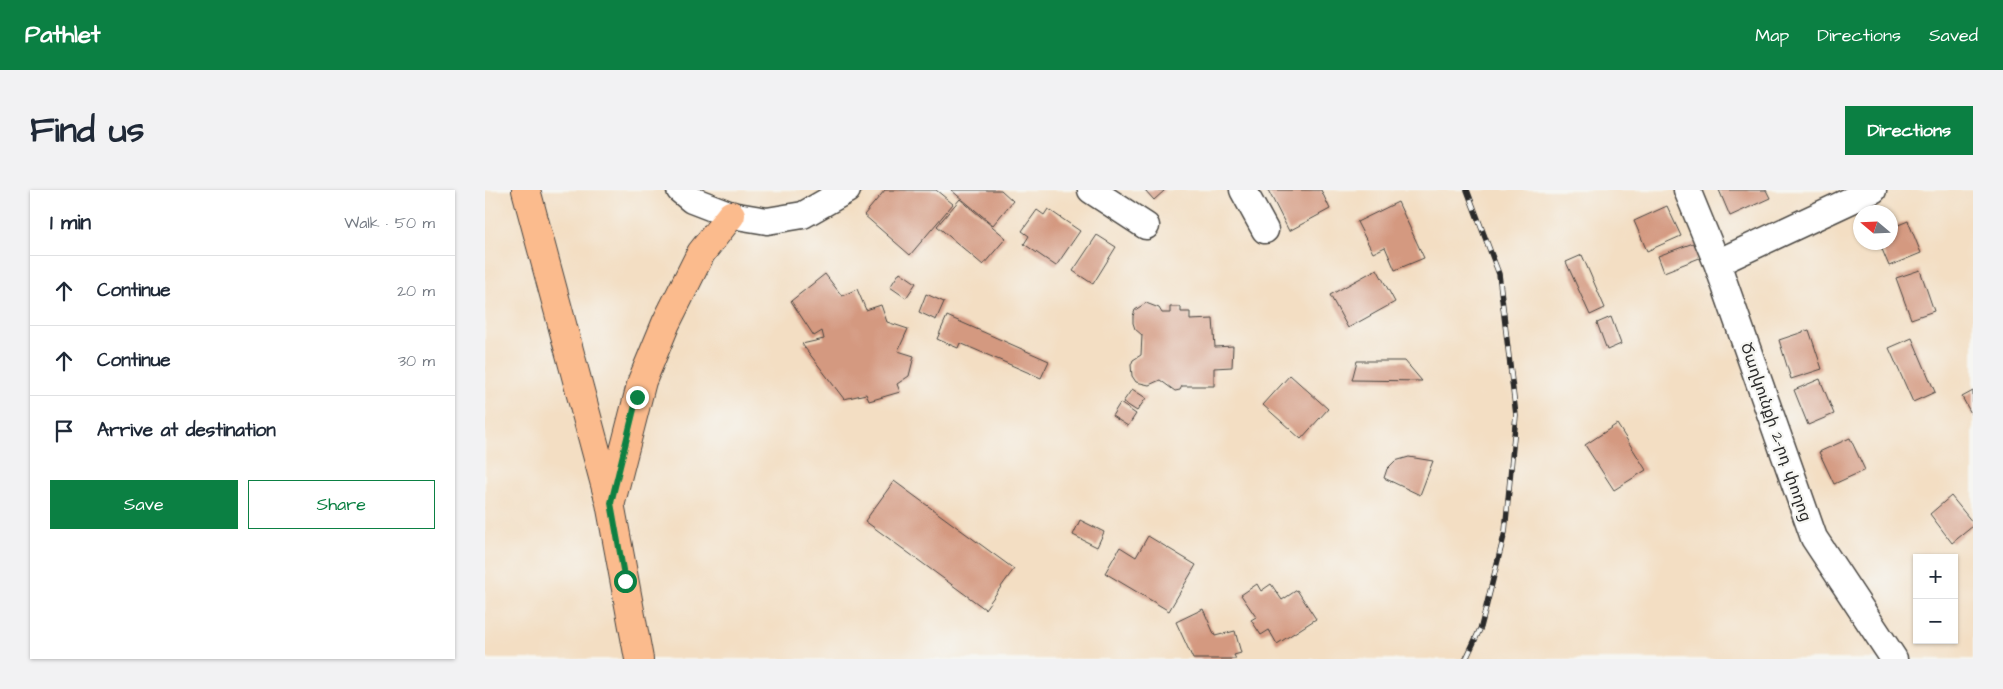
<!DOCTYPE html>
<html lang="en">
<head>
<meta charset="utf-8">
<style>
  body { margin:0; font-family:"Architects Daughter","Noto Sans Armenian",sans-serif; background:#f2f2f3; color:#1f2937 }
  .controls { position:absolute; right:15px; bottom:15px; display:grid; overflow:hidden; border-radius:0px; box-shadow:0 1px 4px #0004 }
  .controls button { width:45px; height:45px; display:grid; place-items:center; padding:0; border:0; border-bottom:1px solid #e0e1e3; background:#fff; color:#1f2937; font:25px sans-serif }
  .compass { position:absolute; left:1368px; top:15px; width:45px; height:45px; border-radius:50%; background:#fff; box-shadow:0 1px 4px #0004; rotate:289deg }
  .stop { position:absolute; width:15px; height:15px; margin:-11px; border:4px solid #0b8043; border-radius:50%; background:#fff }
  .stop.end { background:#0b8043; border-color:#fff; box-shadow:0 1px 5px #0008 }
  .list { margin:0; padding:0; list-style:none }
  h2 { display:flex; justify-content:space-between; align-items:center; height:65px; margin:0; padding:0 20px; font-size:21px }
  h2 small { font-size:16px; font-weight:400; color:#747a83 }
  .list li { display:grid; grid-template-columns:32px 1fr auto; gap:15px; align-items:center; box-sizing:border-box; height:70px; padding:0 20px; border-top:1px solid #e0e1e3 }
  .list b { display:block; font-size:19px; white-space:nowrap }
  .list em { font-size:16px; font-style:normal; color:#747a83 }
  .actions { display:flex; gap:10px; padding:15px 20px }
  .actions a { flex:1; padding:11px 0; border:1px solid #0b8043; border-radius:0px; text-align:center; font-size:18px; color:#0b8043 }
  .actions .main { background:#0b8043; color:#fff }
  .icon { flex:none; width:28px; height:28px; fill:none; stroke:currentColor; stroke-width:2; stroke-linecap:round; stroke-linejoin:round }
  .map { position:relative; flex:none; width:1488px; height:469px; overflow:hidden; border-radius:0px }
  header { display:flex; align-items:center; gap:30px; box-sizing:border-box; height:70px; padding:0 25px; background:#0b8043; color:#fff }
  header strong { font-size:24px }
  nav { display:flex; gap:28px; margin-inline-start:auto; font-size:18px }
  .intro { display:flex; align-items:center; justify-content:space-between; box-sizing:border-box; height:120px; padding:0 30px }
  h1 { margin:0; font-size:35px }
  .button { padding:12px 22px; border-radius:0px; background:#0b8043; color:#fff; font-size:18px; font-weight:700 }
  main { display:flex; gap:30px; padding:0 30px }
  aside { flex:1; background:#fff; border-radius:0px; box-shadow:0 1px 4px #0004 }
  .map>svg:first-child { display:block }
  .building { fill:#d49980 }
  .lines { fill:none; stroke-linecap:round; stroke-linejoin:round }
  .minor-casing { stroke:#494642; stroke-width:29 }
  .major-casing { stroke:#494642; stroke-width:30 }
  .minor { stroke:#fff; stroke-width:26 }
  .major { stroke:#fbbb8d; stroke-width:28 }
  .rail-casing { stroke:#2b2b2b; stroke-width:5.5 }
  .rail { stroke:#f6f6f2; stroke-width:4; stroke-dasharray:11; stroke-linecap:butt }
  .route { stroke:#0b8043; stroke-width:6 }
  .labels { text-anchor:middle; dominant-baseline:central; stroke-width:4.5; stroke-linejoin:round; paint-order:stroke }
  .street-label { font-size:16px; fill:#2b2b2b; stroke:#f6f6f2 }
</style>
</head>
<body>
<header>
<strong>Pathlet</strong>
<nav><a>Map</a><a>Directions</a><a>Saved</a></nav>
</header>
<div class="intro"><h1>Find us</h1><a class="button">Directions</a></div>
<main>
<aside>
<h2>1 min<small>Walk · 50 m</small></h2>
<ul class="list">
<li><svg class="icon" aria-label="ahead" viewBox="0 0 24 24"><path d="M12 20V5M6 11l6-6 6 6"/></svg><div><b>Continue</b></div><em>20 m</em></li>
<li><svg class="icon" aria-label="ahead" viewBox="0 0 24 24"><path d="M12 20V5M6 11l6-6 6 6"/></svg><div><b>Continue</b></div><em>30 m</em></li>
<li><svg class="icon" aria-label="arrive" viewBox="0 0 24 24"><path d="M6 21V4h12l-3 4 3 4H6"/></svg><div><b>Arrive at destination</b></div></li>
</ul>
<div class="actions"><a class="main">Save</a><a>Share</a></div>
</aside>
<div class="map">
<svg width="1488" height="469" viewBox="0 0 1488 469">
  <rect width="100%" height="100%" fill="#f6f6f2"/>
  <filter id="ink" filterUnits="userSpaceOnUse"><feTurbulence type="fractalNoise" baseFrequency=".02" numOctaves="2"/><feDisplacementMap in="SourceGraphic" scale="10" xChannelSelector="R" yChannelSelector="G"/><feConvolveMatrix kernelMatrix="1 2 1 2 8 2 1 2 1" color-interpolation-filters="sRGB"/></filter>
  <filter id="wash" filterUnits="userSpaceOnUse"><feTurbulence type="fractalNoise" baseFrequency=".0096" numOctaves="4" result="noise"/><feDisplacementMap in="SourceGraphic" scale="20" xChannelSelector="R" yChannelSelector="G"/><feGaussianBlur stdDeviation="1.12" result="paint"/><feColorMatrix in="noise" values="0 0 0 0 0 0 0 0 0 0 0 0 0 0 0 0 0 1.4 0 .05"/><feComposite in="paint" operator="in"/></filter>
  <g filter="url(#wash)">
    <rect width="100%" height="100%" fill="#f3dec3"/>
    <g id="blocks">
      <path class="building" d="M400 0H451L468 14 425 65 379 25Z
        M466 0H516L528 11 508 35Z
        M660 0H680L669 10Z
        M783 0H836L845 19 804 41Z
        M1234 0H1281L1285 8 1245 26Z
        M475 9 521 48 498 75 452 36Z
        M913 12 939 68 910 80 900 57 888 63 872 32Z
        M1182 16 1196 46 1162 61 1149 31Z
        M563 19 595 41 571 76 539 54 544 46 537 41 552 20 559 25Z
        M1423 31 1436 63 1404 76 1394 52H1406V38Z
        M612 45 631 57 608 94 588 81Z
        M1211 52 1217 67 1179 82 1173 66Z
        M1097 65 1120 118 1105 125 1081 72Z
        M892 79 910 112 863 138 845 105Z
        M1435 80 1449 121 1426 129 1411 88Z
        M415 82 431 93 421 108 405 97Z
        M340 84 357 106 372 99 381 120 396 115 402 132 423 139 413 161 429 166 424 186 412 194 415 202 384 211 381 204 359 209 317 154 339 149 337 141 329 146 306 111Z
        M441 104 459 112 451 130 434 122Z
        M661 113 674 118 677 123H685V117H696V122H705V130L728 129 730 157 748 156 747 177 729 178V196H697L695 200 690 201 675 190 664 195 651 192 647 186 646 175 648 170 656 165 657 145 650 139 648 133V126L650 120Z
        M462 126 564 171 556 188 475 153 473 158 452 149Z
        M1126 127 1136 154 1122 160 1112 133Z
        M1324 140 1337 179 1306 189 1294 150Z
        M1427 148 1450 202 1428 212 1404 158Z
        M872 171H920L937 191 867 190Z
        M805 185 843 219 816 249 778 215Z
        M1335 189 1349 224 1323 235 1309 200Z
        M647 199 661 208 652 221 638 212Z
        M1488 201V227L1477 207Z
        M635 213 651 224 643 236 627 226Z
        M1132 234 1161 280 1129 300 1100 255Z
        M1365 248 1380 280 1349 294 1334 262Z
        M924 267 948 271 935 305 899 288 902 279 910 271Z
        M409 291 529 379 500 419 380 331Z
        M1466 306 1488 333V336L1467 353 1445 324Z
        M595 330 619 342 612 357 588 345Z
        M663 346 711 375 684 421 620 383 635 357 651 367Z
        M772 394 776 401 786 394 797 410 812 400 831 429 792 454 784 440 776 445 766 430 771 427 756 405Z
        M718 419 730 446 750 441 756 463 749 465 751 469H708L691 432Z"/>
    </g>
  </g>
  <g filter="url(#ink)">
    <use href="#blocks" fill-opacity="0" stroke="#494642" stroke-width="1"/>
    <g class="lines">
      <g class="minor-casing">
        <path id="minor" d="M195 0 207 10 246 25 282 31 318 25 362 0
          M606 0 661 36
          M758 0 780 40
          M1202 0 1232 73 1329 348 1409 469
          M1232 73 1388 0"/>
      </g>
      <g class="major-casing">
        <path id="major" d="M41 0 125 313 154 469
          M126 312 157 191 181 133 216 63 246 25"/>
      </g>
      <use href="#minor" class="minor"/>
      <use href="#major" class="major"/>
      <g class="rail-casing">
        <path id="rail" d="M981 469 996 437 1020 342 1031 225 1014 84 982 0"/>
      </g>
      <use href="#rail" class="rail"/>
    </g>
  </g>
  <g class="lines" filter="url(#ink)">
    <path class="route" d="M140 391 126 313 152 207"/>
  </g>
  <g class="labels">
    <g class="street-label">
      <text transform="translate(1291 242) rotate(71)">Ծաղկունքի 2-րդ փողոց</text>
    </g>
  </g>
</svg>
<div class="controls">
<button>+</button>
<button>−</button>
</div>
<svg class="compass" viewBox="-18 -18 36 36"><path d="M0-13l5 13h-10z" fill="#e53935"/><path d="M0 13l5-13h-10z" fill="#747a83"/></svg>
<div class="stop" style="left:140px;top:391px"></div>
<div class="stop end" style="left:152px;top:207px"></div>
</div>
</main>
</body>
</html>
